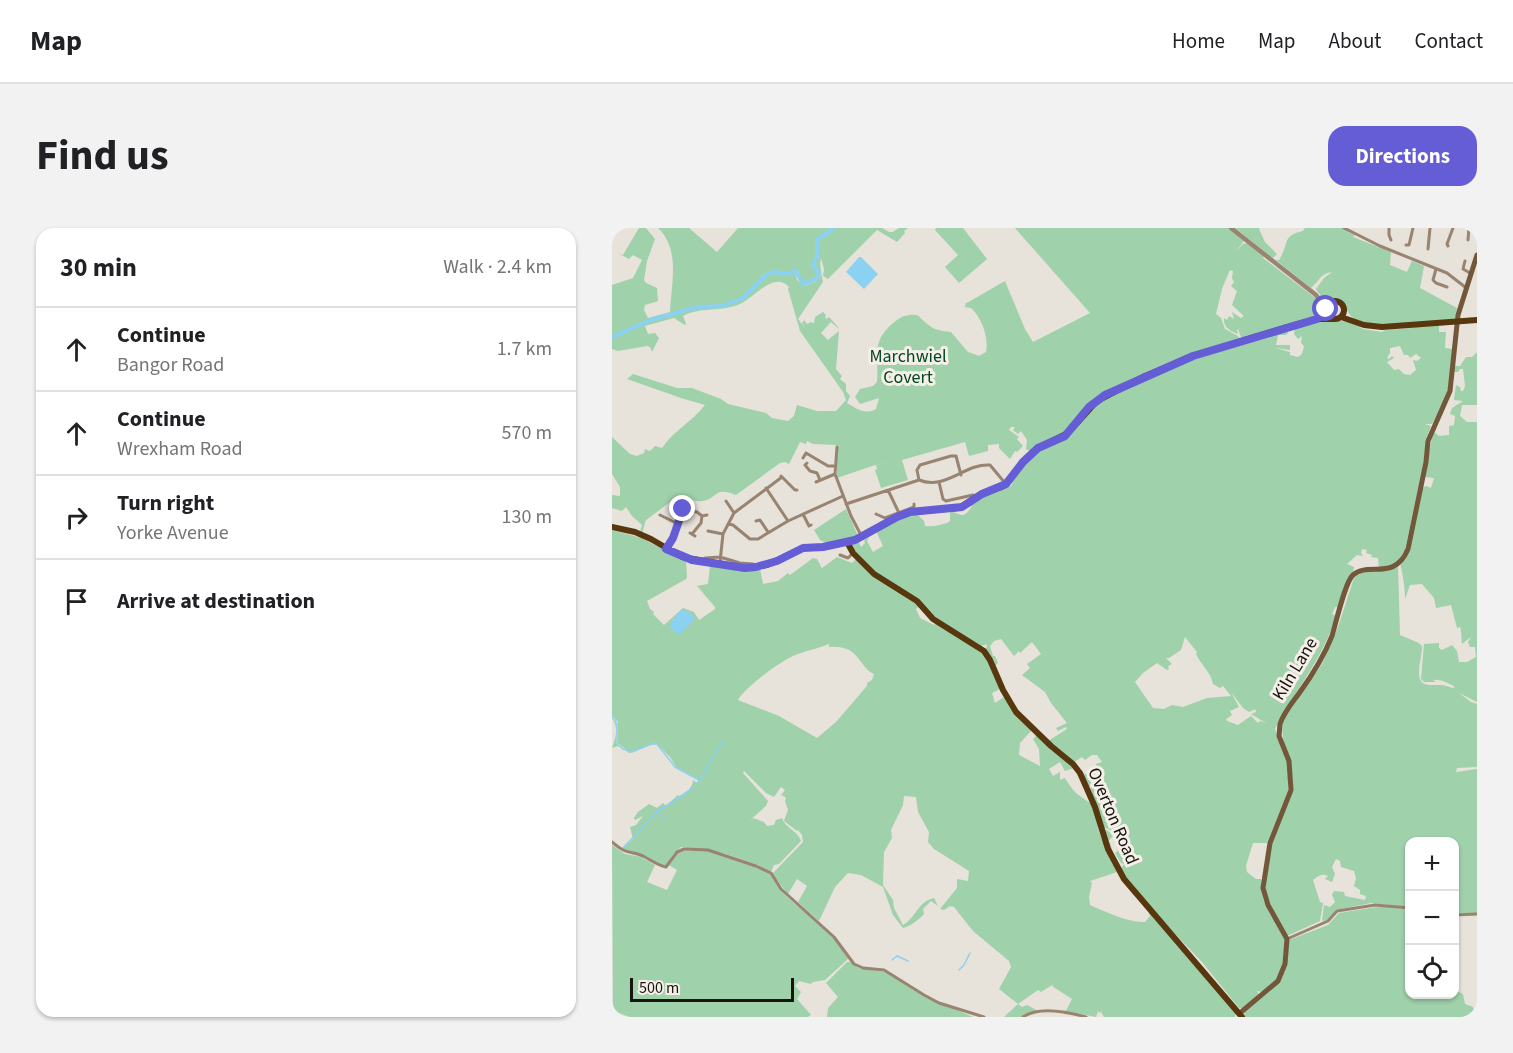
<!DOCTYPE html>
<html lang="en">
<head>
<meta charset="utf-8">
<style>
  body { margin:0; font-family:"Source Sans 3",sans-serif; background:#f2f2f2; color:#202124 }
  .controls { position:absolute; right:18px; bottom:18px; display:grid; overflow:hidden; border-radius:12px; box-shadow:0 2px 4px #0004 }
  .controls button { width:54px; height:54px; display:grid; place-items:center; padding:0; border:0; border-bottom:2px solid #e0e0e0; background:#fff; color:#202124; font:30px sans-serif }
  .scale { position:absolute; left:18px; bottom:15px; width:164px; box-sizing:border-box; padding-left:6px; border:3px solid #171512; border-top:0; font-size:16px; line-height:21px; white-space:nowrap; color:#171512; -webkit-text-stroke:4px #f5efe7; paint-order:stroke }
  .stop { position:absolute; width:18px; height:18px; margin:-14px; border:4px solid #645dd6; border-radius:50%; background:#fff }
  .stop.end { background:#645dd6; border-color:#fff; box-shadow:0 2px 6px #0008 }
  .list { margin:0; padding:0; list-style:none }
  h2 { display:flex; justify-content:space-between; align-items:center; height:78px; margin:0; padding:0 24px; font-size:26px }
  h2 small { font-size:20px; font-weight:400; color:#757577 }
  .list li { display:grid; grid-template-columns:39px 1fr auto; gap:18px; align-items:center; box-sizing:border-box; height:84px; padding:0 24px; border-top:2px solid #e0e0e0 }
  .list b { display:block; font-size:22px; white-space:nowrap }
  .list p { margin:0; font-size:20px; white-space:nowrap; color:#757577 }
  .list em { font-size:20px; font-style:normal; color:#757577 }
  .icon { flex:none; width:33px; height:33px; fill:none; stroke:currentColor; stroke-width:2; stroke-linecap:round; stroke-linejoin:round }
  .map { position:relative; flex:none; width:865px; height:789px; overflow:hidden; border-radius:18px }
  header { display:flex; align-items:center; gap:36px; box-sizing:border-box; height:84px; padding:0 30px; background:#fff; border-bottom:2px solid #e0e0e0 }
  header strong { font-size:28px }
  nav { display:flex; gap:33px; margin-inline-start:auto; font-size:21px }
  .intro { display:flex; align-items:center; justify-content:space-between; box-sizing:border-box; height:144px; padding:0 36px }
  h1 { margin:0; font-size:42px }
  .button { padding:15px 27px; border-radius:18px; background:#645dd6; color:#fff; font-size:21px; font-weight:700 }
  main { display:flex; gap:36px; padding:0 36px }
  aside { flex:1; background:#fff; border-radius:18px; box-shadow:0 2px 4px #0004 }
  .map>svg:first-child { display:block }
  .green { fill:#9fd1ab; fill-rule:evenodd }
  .water { fill:#8bd1f2 }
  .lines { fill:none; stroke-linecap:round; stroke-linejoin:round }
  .stream { stroke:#8bd1f2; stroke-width:1.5 }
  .river { stroke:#8bd1f2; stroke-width:4 }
  .minor { stroke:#988470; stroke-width:3 }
  .tertiary { stroke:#988470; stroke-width:4.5 }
  .secondary { stroke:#73573a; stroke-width:5 }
  .primary { stroke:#58370f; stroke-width:6 }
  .route { stroke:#645dd6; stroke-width:8 }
  .labels { text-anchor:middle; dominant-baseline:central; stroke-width:6; stroke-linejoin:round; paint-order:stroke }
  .park-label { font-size:18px; fill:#014721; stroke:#f5efe7 }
  .street-label { font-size:18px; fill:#171512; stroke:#f5efe7 }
</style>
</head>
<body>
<header>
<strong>Map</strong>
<nav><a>Home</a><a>Map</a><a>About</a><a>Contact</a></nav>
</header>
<div class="intro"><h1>Find us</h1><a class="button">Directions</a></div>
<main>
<aside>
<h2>30 min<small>Walk · 2.4 km</small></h2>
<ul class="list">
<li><svg class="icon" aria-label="ahead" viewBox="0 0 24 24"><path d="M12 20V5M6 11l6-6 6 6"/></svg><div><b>Continue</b><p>Bangor Road</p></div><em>1.7 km</em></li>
<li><svg class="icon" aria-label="ahead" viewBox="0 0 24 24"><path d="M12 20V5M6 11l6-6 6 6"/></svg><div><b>Continue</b><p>Wrexham Road</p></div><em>570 m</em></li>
<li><svg class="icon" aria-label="right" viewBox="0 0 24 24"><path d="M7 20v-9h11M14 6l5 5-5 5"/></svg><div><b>Turn right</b><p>Yorke Avenue</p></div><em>130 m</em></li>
<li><svg class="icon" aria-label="arrive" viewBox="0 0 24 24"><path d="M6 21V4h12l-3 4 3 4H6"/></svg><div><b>Arrive at destination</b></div></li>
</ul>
</aside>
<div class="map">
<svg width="865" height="789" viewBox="0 0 865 789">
  <rect width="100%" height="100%" fill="#e7e2da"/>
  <path class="green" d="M27 0H34L43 11 35 33 32 52 34 55 45 60 46 73 33 77 32 82 36 90 58 84C59 56 69 22 46 0H77L105 24 126 0H219L203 12 204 29 200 37 207 47C202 53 196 55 188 53L187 44 184 41C177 47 170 47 163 43 156 44 150 45 147 53L160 44C168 45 175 50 183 44L185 52 192 58 203 54 209 47 202 35 207 29 206 13 224 0H270L277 4H281L287 0H296L292 3 293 5 285 14 265 2 216 51 211 48 212 41 209 30C207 37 210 48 211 54L186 91 194 101 190 95 192 92 195 96 199 94 202 95 203 89 211 84 214 87 213 89 214 91 217 89 226 99 227 101 219 94 209 105 216 112 227 103 224 141 230 148 228 151 234 156V163L238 168 235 175C245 181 253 187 264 181L267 170 248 176 243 169 248 161 261 158 265 154C267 126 258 112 285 92 290 88 300 85 307 88 307 89 313 94 314 95 322 102 328 103 339 104L356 124 367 128 374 124C377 110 370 90 359 80L352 79 354 78 353 76 393 53 413 101 421 114 478 85 403 0H617L632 13 624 23 631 16 636 15 652 28 651 30 706 72 711 82 707 89 630 112 626 101 625 102 626 106C618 103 611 99 612 90L615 92 617 88 622 91 620 84 629 90 632 88 620 77 625 63 619 58 622 54 620 50 621 43 618 42 610 61 604 86 609 90 613 101 626 108 628 112 499 162 484 171 455 204 420 224 414 221 415 212 409 203 406 206 401 202 403 199H399L397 202 407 209 405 211 411 218 405 224 403 223 398 231 387 220V216L376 217V223L357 228 353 214 290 232 296 252 269 260 263 242 265 241 264 237 278 232 225 250V217L201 216 195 213 194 216 188 214 177 236 173 234 168 235 124 267C101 258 106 271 91 273 83 274 74 270 65 269L34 292 30 305 28 304 30 297 20 288 14 279 10 283 0 280V267L8 268V259L0 246V209L18 226 25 228 32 225 33 221 38 223 43 218 50 220C61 203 80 194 93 177L69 170 15 151 21 146 65 160H80L109 171 116 176 154 185 160 190 176 193 182 188 185 177 205 183H224L234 172 231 164 188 103 176 61 177 59C163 43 143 68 130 75 110 85 89 78 71 88L74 96 73 97 62 90 33 98 36 106 43 105 47 110 40 124 38 119 35 118 6 123 0 121V57L21 50 30 32 21 27 17 31 6 25 11 27Z
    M324 0H351L375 31 347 55 333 39 346 27 323 2Z
    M623 0H648L647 1 653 14 665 26 661 30Z
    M693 0H734L736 4 743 7 741 9 779 24 778 37 795 44 800 33 812 38 808 60 845 80 842 94 822 95 827 98V104H834L833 120 841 121 835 170 820 196H813L819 198 814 211 812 232 793 322 784 335 767 340 766 330 759 329 760 327 754 325 755 322 750 321 749 325 751 328 745 327 735 336 742 339 741 344 734 356 727 379H723L720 386 724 388C711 431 683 462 663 501L676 535V563L655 615H641L634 638 635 644 644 651H649L651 670 657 684 674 710 673 727 669 743 665 752 651 764 645 763 647 767 631 780H627L590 734 546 688 507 642 494 611 493 603 495 602 501 608 496 613 498 615 501 626 509 641 512 636 509 635 503 625 510 620 508 618 510 616 497 601 490 599 484 576 478 561 482 556 487 542H485L477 559 471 547 476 545 478 547 476 543 484 541V536L490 534 485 527H480L473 532 470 529 462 534 436 513 455 501 454 499 446 503 444 500 455 495 439 475 433 464 410 447 418 440 415 436 429 426 420 414 408 425 407 423 402 428 389 411 382 413 378 418 381 428H383L386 435 383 438 382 432 374 421 375 416 369 418 321 390 309 373 265 347 243 326 239 317 247 314 249 319 253 315 252 312 257 309 255 313 261 324 271 318 264 303 303 284 312 293 313 298C318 299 334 297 338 293V283C349 286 351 292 360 278L358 277 374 266 399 258 408 241 422 226 431 219 456 209 475 185 489 172 528 154 530 152 582 130 675 100 676 105 674 107H666L664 117H678V122L663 120 678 124V127L686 129 690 126 692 118 689 115 690 108 686 111 682 106 683 99 706 93H731L745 97 751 101 770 104 773 102 801 100C785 91 759 104 740 89 735 85 734 78 730 73 717 68 712 75 704 61L712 50 720 44C709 45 707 53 699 60L664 32H667C678 15 669 8 691 3ZM788 118 792 127H796L798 130 804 126 809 130 805 133 801 132 804 142 798 147 792 146 787 141 782 142 775 134 782 130 780 128 777 131 775 130 778 125V120ZM573 409 585 424 584 426C589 437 599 444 601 456L608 460 611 458 619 468 595 470 571 479 560 477 552 481 541 480 523 454 531 445 545 435 555 442 557 441 556 438 560 436 554 430H557L569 422ZM619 464 631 480 637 484 643 481 644 484 639 486 654 495 648 493 646 495 639 488 626 497 615 493 614 491 620 487 618 483 627 479Z
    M865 124V177H850L848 188 855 194H865V474L847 465 859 474 865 476V539L845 540 844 544 865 541V685H843L842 614H798L797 679 759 675 724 682 716 692 710 693 712 677 718 679 723 674 720 667 722 663 732 664 733 668 753 672 754 668 748 666V662L742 658 744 650 742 643 729 639 728 633 724 631 720 639 723 646 720 654 713 651 716 648C709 645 707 648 701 652L708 674 711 675 708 693 675 708 653 667 657 622 681 556C680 534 667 514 671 491L710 436 726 399 742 350 748 345 786 337 788 407 807 415 810 418C811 429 799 456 817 457 827 457 831 456 841 460L843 459C836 455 828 451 821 452L824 454H812L809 451 812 416 827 415V420L830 422 840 417 845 423 847 434H855L864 429 863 419H858L856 414 859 409 850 416C849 410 850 405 848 399L845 400 839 377 824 380 822 370 810 356 798 357 793 371C793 358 791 348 788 335L791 333 810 260 814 258 819 260 822 250 813 249 821 203 827 208 837 207V198L842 197 843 188 838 186 840 180 851 173 842 172 844 157 848 159 849 163H851L853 158 851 141H848L846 144H841L842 138H848L854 129H860Z
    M234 281 246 308 217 316 208 312 202 302Z
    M0 302 30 310 74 334 75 349 74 351 35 373 38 381 42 384 41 386 52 397 71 380 82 384 87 392 103 381V379L85 358 96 356 98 338 130 342 148 341 151 356 166 353 176 345 178 347 201 330 205 331 210 340 225 329 240 335 244 331 308 378 304 381 308 390 322 397 324 395 363 419 375 429 388 461 380 465 383 475 392 469 420 502 408 515 407 527 428 538 427 521 421 511 425 507 462 540 453 543 448 534 437 541 441 548 448 544V552L453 550C464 568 466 566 481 577L487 604 505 644 478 653 480 655 477 669 478 677C494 684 517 695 533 694L538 688 536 683 624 784 623 789H492L489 784 490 781 488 785 486 783 484 789 454 783 460 771 440 758 442 756 429 764 426 762 406 776 410 779 415 777 428 784H418L409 789H392L406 776 387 761 399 739 397 733 361 703 342 679 338 678 332 682 328 681 345 660V651L356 653 357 643 322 621 316 614 317 604 306 584 304 569 292 568 291 577 279 602 280 610 272 624 271 657 281 672 282 680 291 697C304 690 306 673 322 670L326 678 319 673 311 681 312 686C308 691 297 699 291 700L281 687 271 659 249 647 236 645 223 659 207 693 186 674 195 658 185 651 176 666 160 646 191 614 190 607 186 602 185 603 172 593 176 582 173 573 174 570 170 567 168 569 173 562 169 559 162 569 154 565 132 543 131 545 156 573 154 578 136 594 141 590 152 594 155 598 162 597 164 592 170 590C173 600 186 603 189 613L167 636 162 637 159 644 146 637 111 625 108 627C123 631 144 635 157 645 163 650 167 661 174 668 194 687 226 704 236 731L213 752 201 754 199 756 187 753 183 758 189 764 185 771 199 787 196 789H18L1 783 0 617 13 626 29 629 43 637 35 654 55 662 65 642 57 637 67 623H102L69 619 62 625 54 637H50L10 621 21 611 18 599 24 597 31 588 23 592 22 590 26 584 37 576 45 580 51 575 54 578 66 567 68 569C74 565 81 559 81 552L85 555 91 548 87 552 64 539 58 529 44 515 17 525 6 518 0 520C3 511 7 502 1 492L5 497 4 515 10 521 17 524 6 515V494L0 488ZM217 416V419C248 416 246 439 262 446L260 452 255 455V458L224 494 205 510 167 488 126 472C133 460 167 434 181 428 192 423 205 421 217 416Z
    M771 678 797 682 798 766H842L843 762 851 766 853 776 861 779 862 784 853 789H633L632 784 666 754 677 712 716 697 727 685Z
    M235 734H239L246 740 273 744 306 765 361 789H215L216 780 226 769 214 755Z"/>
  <path class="water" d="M247 29H249L266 46 252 61 234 44Z
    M70 381 80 386 82 391C81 394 70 404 67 407L58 399 61 391Z"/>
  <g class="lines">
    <path class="stream" d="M0 489 5 496V515L11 521 20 524 39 516H45L63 539 87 552
      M84 556C97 543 100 524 113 512
      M51 590 46 583 81 560
      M10 621 46 583
      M280 732 285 728 296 733
      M347 742 352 737 358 725
      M855 789 863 785 865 787"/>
    <path class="river" d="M0 109 39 92 85 79 111 78 131 70 154 47 164 43 166 45H179L183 42 191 56C198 53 206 53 207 44L201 38 205 28V12L222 0"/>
    <path class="minor" d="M732 0 768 18 835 45 853 59
      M777 0V7L779 12
      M856 12 857 0
      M794 17H797L801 0
      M836 18 835 16 841 0
      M816 21 818 0
      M853 33 851 41 858 45
      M824 41 821 52 824 55 835 59
      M225 219 223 246 239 288 250 309
      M191 230 194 225 216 238H222
      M195 235 193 237 198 243 205 245 208 252
      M169 248 183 262H185
      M307 252 305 242 308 237 339 228H344L349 247
      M204 254 223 246
      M327 254 331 271 334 273 361 267
      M154 260 176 293
      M276 262 287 285
      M114 273 122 285
      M234 276 307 252C333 263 353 235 378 237L393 255
      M71 281 85 284 90 288 95 287
      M191 286 197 298 199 297
      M264 286 273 290 302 279V276
      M48 287 66 296
      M144 293 148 292 156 304
      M116 296 121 297 138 311H146L176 293 231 268
      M96 303 111 306
      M78 305 83 308
      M80 306 89 295 90 288
      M55 319 61 310 74 272
      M228 327 236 330 241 325
      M93 330 108 329 128 335 141 336
      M108 334 111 306 122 285 170 249
      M0 614C15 627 16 622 31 628 39 632 45 637 54 639L65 624 72 621 96 622 144 638 159 645 169 661 222 709 242 736 251 740 272 742 312 767 327 775 372 789
      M842 687 865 686
      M675 711 716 693 725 683 763 677 798 680
      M411 789C427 778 456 784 474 789"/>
    <path class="tertiary" d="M619 0 704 67 714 81
      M709 70 719 74"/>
    <path class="secondary" d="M628 785 666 753 673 736 675 711 656 677 651 660 658 615 679 562 677 533 667 508 668 496C672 484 681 474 688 464 701 446 712 428 720 408 724 395 733 354 741 347 757 333 782 354 796 321L814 234 816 213 838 163 846 87 865 27"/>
    <path class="primary" d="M714 82a9 9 0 1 1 18 0a9 9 0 1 1-18 0Z
      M729 89 752 97 770 99 865 92
      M0 299 23 304 39 311 70 329 133 340 155 337 191 320 211 319 235 314 250 309 285 289 298 284 347 280 370 265 390 259 397 253 411 234 426 220 456 205 485 173 533 148 581 128 672 100 705 91H721
      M235 314 241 325 262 346 305 373 321 391 372 423 378 432 391 462 404 484 439 518 461 536 468 545 483 579 496 621 512 651 630 789"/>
  </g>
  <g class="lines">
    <path class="route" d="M71 281 61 310 54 321 80 332 133 340 144 339 165 333 191 320 211 319 243 312 285 289 298 284 350 279 370 266 394 256 411 234 426 220 453 208 477 179 493 167 581 128 705 91 714 84V81"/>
  </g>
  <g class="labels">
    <g class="park-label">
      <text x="296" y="128">Marchwiel<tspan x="296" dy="21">Covert</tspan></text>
    </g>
    <g class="street-label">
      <text transform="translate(683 441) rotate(-59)">Kiln Lane</text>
      <text transform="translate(501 588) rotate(67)">Overton Road</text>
    </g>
  </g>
</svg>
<div class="controls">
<button>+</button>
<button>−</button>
<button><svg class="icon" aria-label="locate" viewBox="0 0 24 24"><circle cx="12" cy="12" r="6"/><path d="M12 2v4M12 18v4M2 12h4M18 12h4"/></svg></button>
</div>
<div class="scale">500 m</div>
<div class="stop" style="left:714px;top:81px"></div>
<div class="stop end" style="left:71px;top:281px"></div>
</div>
</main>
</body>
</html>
